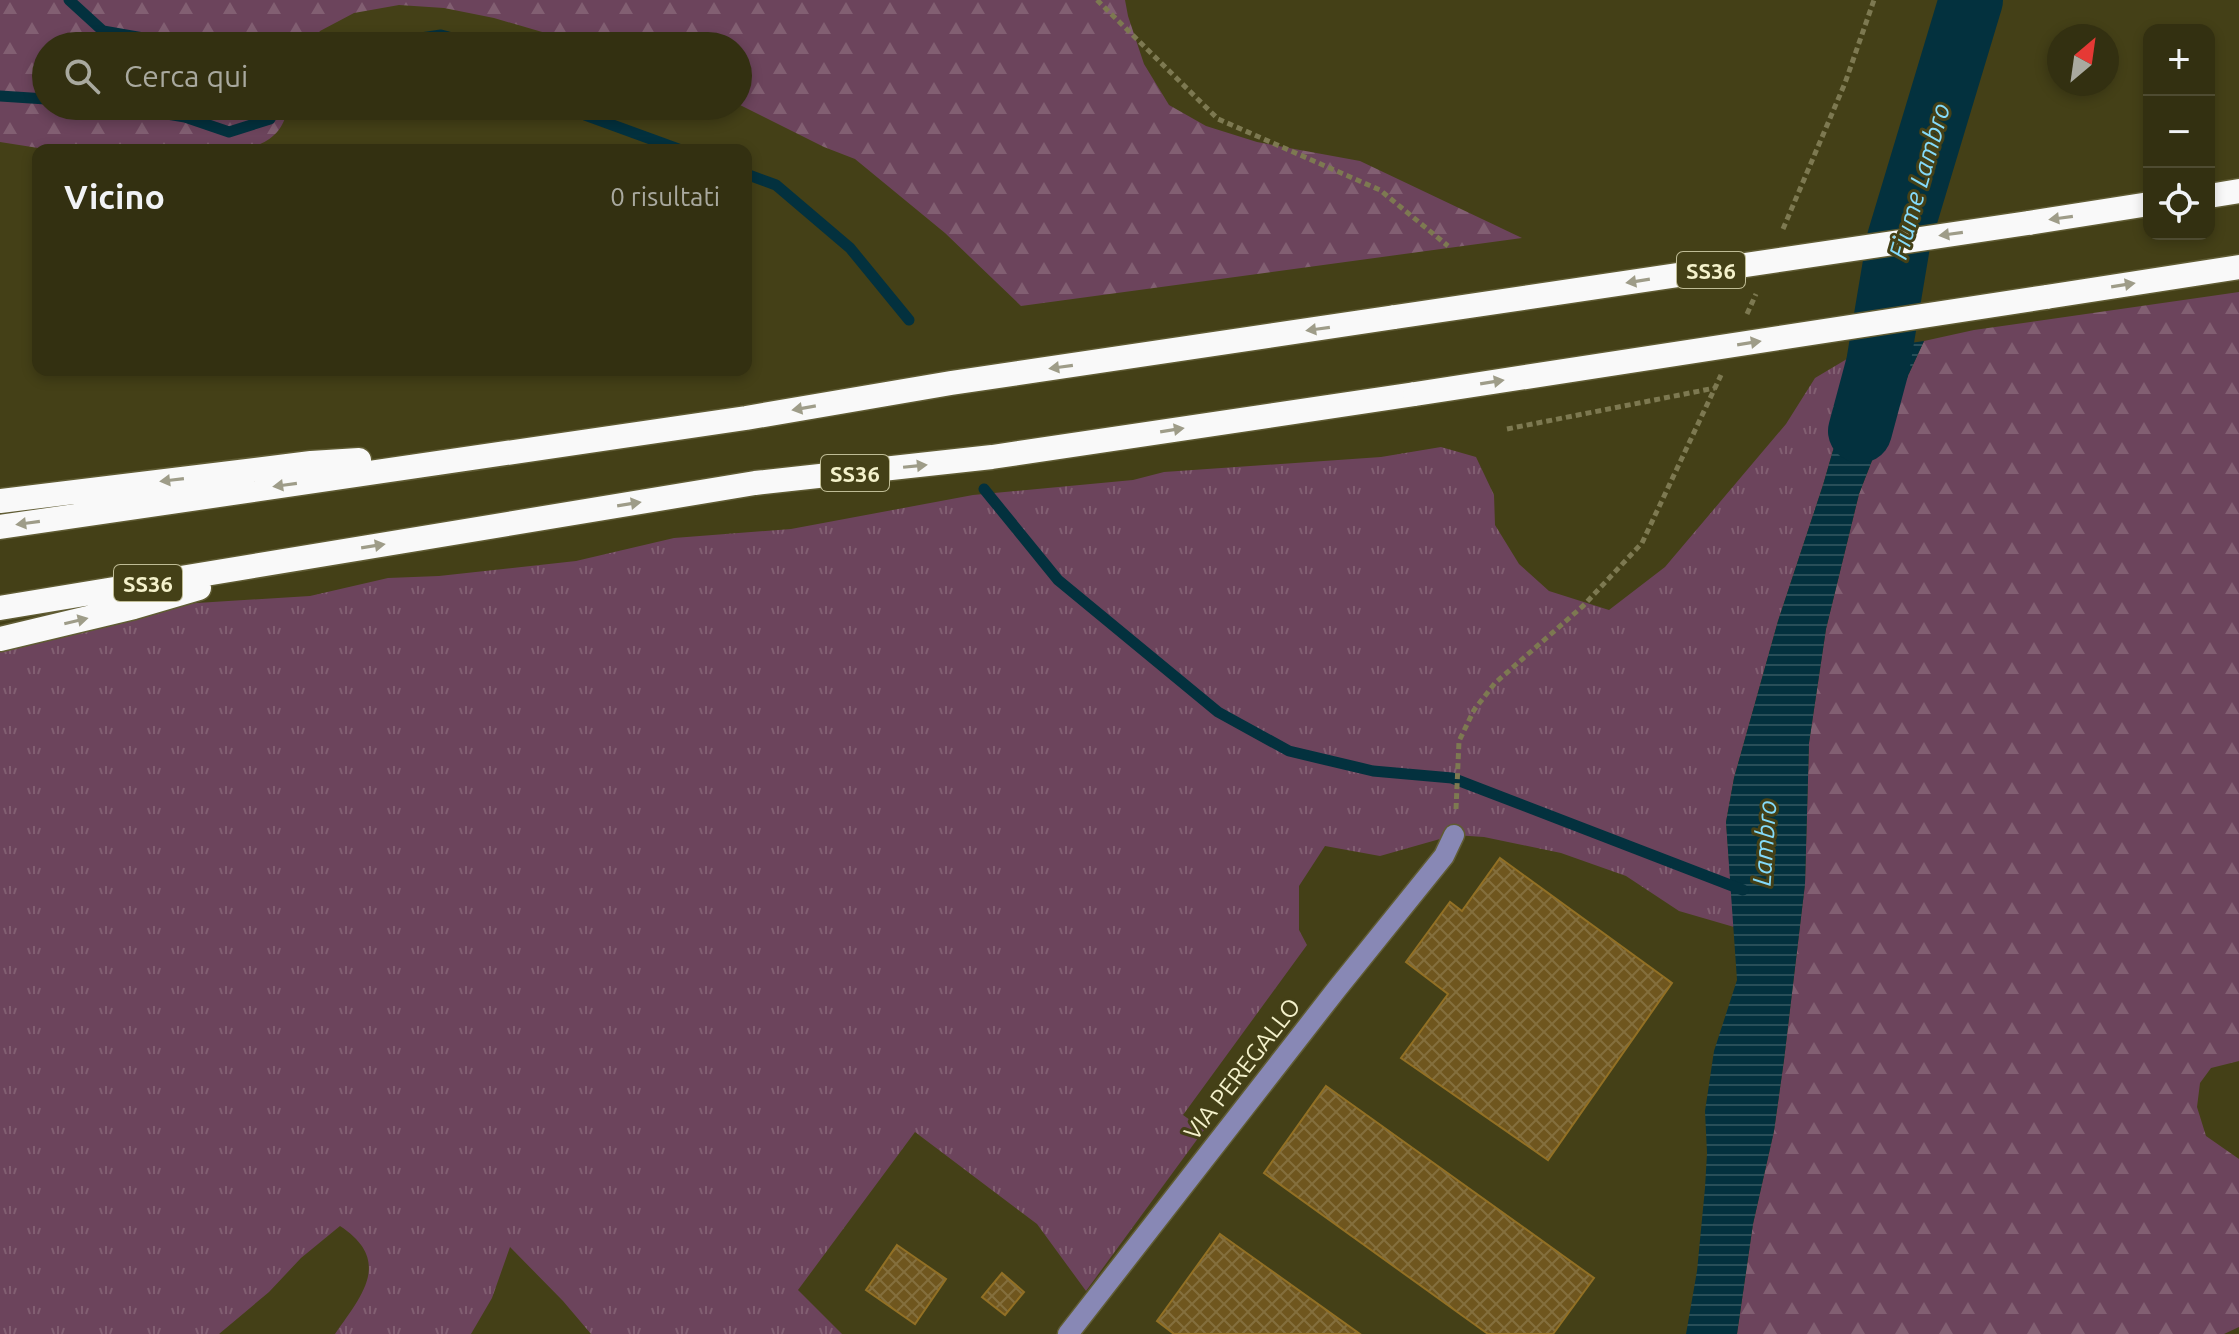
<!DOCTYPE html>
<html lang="it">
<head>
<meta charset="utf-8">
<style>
  body { margin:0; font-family:Ubuntu,sans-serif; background:#3e3c1f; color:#f1f3f6 }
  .controls { position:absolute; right:24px; top:24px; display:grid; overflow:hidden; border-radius:16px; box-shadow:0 4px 12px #0003 }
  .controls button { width:72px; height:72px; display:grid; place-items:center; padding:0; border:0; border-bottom:2px solid #4e4b31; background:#333011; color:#f1f3f6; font:40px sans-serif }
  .compass { position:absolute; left:2047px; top:24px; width:72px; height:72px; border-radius:50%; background:#333011; box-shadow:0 4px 12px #0003; rotate:29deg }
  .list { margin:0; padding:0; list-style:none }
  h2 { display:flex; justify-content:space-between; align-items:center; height:104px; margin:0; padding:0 32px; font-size:34px }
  h2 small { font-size:26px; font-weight:400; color:#a9a99f }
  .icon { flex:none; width:44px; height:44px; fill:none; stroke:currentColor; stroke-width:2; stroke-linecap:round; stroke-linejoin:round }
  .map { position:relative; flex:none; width:2239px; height:1334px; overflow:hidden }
  .search { position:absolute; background:#333011; box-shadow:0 4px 12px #0003; left:32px; top:32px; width:720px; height:88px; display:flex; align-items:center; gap:20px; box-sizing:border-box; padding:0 28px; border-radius:44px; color:#a9a99f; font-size:30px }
  .panel { position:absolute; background:#333011; box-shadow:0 4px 12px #0003; left:32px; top:144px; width:720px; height:232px; border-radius:16px }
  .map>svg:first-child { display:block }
  .grass { fill:url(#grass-tufts) }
  .forest { fill:url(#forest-firs) }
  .water { fill:url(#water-rules) }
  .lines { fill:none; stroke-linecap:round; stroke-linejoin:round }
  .stream { stroke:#03313e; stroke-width:11 }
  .river { stroke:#03313e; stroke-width:64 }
  .building { fill:url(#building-cross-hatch); stroke:#927025; stroke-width:2 }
  .minor-casing { stroke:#605c34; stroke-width:23 }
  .highway-casing { stroke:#605c34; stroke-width:27 }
  .path { stroke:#7d7951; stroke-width:5; stroke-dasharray:6 4; stroke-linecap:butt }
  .minor { stroke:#8888b5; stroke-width:20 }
  .highway { stroke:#f9f9f9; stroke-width:24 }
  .highway-bridge-casing { stroke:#605c34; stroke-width:27; stroke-linecap:butt }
  .highway-bridge { stroke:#f9f9f9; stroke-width:24 }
  .oneway { fill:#9e9c88 }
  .labels { text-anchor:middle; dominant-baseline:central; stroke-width:6; stroke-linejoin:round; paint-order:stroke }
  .shield { fill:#444017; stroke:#bfbc95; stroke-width:2 }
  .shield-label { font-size:22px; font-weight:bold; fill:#f4f1cb }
  .street-label { font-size:24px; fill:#f4f1cb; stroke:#444017 }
  .water-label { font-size:26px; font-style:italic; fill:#84daf9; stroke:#444017 }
</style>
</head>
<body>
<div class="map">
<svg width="2239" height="1334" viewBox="0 0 2239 1334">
  <defs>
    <pattern id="grass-tufts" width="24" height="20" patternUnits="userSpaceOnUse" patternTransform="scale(2)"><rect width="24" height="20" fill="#6c445c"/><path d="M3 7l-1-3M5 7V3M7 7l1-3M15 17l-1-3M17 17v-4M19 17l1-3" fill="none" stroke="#825f72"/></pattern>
    <pattern id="forest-firs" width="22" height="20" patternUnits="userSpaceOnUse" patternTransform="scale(2)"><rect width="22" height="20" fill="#6c445c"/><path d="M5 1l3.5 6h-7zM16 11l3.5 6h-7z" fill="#825f72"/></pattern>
    <pattern id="water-rules" width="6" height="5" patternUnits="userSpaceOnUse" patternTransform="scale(2)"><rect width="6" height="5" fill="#03313e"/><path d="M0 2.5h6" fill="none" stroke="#284f59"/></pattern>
    <pattern id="building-cross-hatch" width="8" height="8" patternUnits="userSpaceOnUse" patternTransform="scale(2)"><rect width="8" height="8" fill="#6f561e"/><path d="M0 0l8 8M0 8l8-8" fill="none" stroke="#846f3d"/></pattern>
  </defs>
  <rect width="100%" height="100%" fill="#444017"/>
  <path class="grass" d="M1862 350 1823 485 1778 621 1734 778 1726 822 1734 927 1679 911 1626 876 1561 853 1484 837 1454 835 1380 856 1325 846 1299 886V930L1307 945 1183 1115 1204 1130 1086 1291 1037 1224 915 1132 798 1290 842 1334H591L563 1301 510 1247 492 1298 471 1334H335C362 1295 393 1261 340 1226L301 1258 269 1292 219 1334H0V642L181 604 310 596 388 578 439 576 576 561 674 538 791 529 973 495 1133 480 1164 472 1381 457 1441 447 1476 457 1494 495 1495 525 1519 564 1549 591 1609 610 1665 567 1786 424 1815 378Z"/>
  <path class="forest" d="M0 0H1125L1128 16 1144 64 1169 105 1206 126 1257 142 1360 161 1522 238 1021 306 945 233 855 159 824 147 738 104V46H590L494 18 444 8 399 5 354 13 320 31 309 46H46V106H289C281 134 274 138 248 150H51L0 142Z
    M2239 292V1061L2211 1068 2200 1083 2197 1107 2206 1136 2239 1159V1327L2224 1334H1737L1753 1224 1774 1131 1784 1060 1805 884 1809 743 1826 629 1859 494 1889 417 1924 341 1974 330Z"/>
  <path class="water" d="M1924 341 1889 417 1859 494 1826 629 1809 743 1805 884 1784 1060 1774 1131 1753 1224 1737 1334H1686L1697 1271 1705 1188 1707 1153 1705 1111 1714 1051 1737 980 1726 822 1734 778 1778 621 1823 485 1862 350Z"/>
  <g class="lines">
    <path class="stream" d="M69 0 103 31 189 46
      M368 46 441 35 483 46
      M0 96 46 99
      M120 106 185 117 229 132 270 119 277 106
      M574 106 585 115 681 150
      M746 174 776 185 850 248 909 320
      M984 489 1058 580 1218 712 1289 751 1373 771 1452 778 1743 890"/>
    <path class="river" d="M1860 431 1878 364 1899 239 1971 0"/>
  </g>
  <path class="building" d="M1500 858 1672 983 1548 1160 1401 1058 1448 994 1406 962 1450 902 1462 911Z
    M1326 1086 1594 1278 1553 1334H1488L1264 1173Z
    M1220 1234 1360 1334H1174L1157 1321Z
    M897 1245 946 1279 915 1324 866 1290Z
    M1002 1273 1024 1292 1005 1315 982 1297Z"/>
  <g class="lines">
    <g class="minor-casing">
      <path id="minor" d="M1068 1334 1336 990 1444 856 1454 835"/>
    </g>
    <g class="highway-casing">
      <path id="highway" d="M2209 196 2239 191
        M2028 223 2149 204
        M2046 297 2239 267
        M0 501 311 463 359 460
        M0 527 746 418 951 383 1395 317
        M0 608 755 483 992 457 1415 394
        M0 639 134 607 199 588"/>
    </g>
    <path class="path" d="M1097 0 1218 119 1380 190 1448 246
      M1783 229 1845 83 1874 0
      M1747 314 1756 294
      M1507 429 1715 388
      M1456 809 1459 741 1474 710 1495 683 1583 606 1642 543 1721 375"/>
    <use href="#minor" class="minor"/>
    <use href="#highway" class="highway"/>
    <g class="highway-bridge-casing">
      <path id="highway-bridge" d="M1395 317 2028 223
        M1415 394 2046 297"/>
    </g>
    <use href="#highway-bridge" class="highway-bridge"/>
  </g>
  <defs><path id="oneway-solid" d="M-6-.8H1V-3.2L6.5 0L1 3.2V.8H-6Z" transform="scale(2)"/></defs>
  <g class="oneway">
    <use href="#oneway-solid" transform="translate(2061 218) rotate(172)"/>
    <use href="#oneway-solid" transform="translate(1951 234) rotate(172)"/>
    <use href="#oneway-solid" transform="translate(1638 281) rotate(171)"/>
    <use href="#oneway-solid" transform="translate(2123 285) rotate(-9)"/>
    <use href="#oneway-solid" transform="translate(1318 329) rotate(172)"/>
    <use href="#oneway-solid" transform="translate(1749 343) rotate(-9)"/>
    <use href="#oneway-solid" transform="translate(1061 367) rotate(172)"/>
    <use href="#oneway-solid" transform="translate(1492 382) rotate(-9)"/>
    <use href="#oneway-solid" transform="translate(804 408) rotate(170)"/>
    <use href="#oneway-solid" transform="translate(1172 430) rotate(-9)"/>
    <use href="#oneway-solid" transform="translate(915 466) rotate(-6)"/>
    <use href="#oneway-solid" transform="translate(172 480) rotate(173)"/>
    <use href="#oneway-solid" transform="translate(285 485) rotate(172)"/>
    <use href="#oneway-solid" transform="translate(629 504) rotate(-9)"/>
    <use href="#oneway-solid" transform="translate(28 523) rotate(172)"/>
    <use href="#oneway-solid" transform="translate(373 546) rotate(-9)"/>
    <use href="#oneway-solid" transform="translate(76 621) rotate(-13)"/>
  </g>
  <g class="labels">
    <g class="shield">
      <rect x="1677" y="252" width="68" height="36" rx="6"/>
      <rect x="821" y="455" width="68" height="36" rx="6"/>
      <rect x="114" y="565" width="68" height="36" rx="6"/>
    </g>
    <g class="shield-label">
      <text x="1711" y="270">SS36</text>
      <text x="855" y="473">SS36</text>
      <text x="148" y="583">SS36</text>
    </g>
    <g class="street-label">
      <text transform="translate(1242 1069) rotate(-52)">VIA PEREGALLO</text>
    </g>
    <g class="water-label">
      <text transform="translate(1919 181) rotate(-74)">Fiume Lambro</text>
      <text transform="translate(1764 843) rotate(-86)">Lambro</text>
    </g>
  </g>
</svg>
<div class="controls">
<button>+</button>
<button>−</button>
<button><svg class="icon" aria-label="locate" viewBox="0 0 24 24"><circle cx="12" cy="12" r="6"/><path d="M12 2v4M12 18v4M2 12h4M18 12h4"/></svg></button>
</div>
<svg class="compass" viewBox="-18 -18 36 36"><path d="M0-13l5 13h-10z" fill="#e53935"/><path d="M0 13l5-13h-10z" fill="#a9a99f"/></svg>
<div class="search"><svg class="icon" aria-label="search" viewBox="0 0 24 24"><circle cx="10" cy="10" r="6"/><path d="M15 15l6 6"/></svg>Cerca qui</div>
<section class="panel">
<h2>Vicino<small>0 risultati</small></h2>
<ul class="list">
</ul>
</section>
</div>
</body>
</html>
